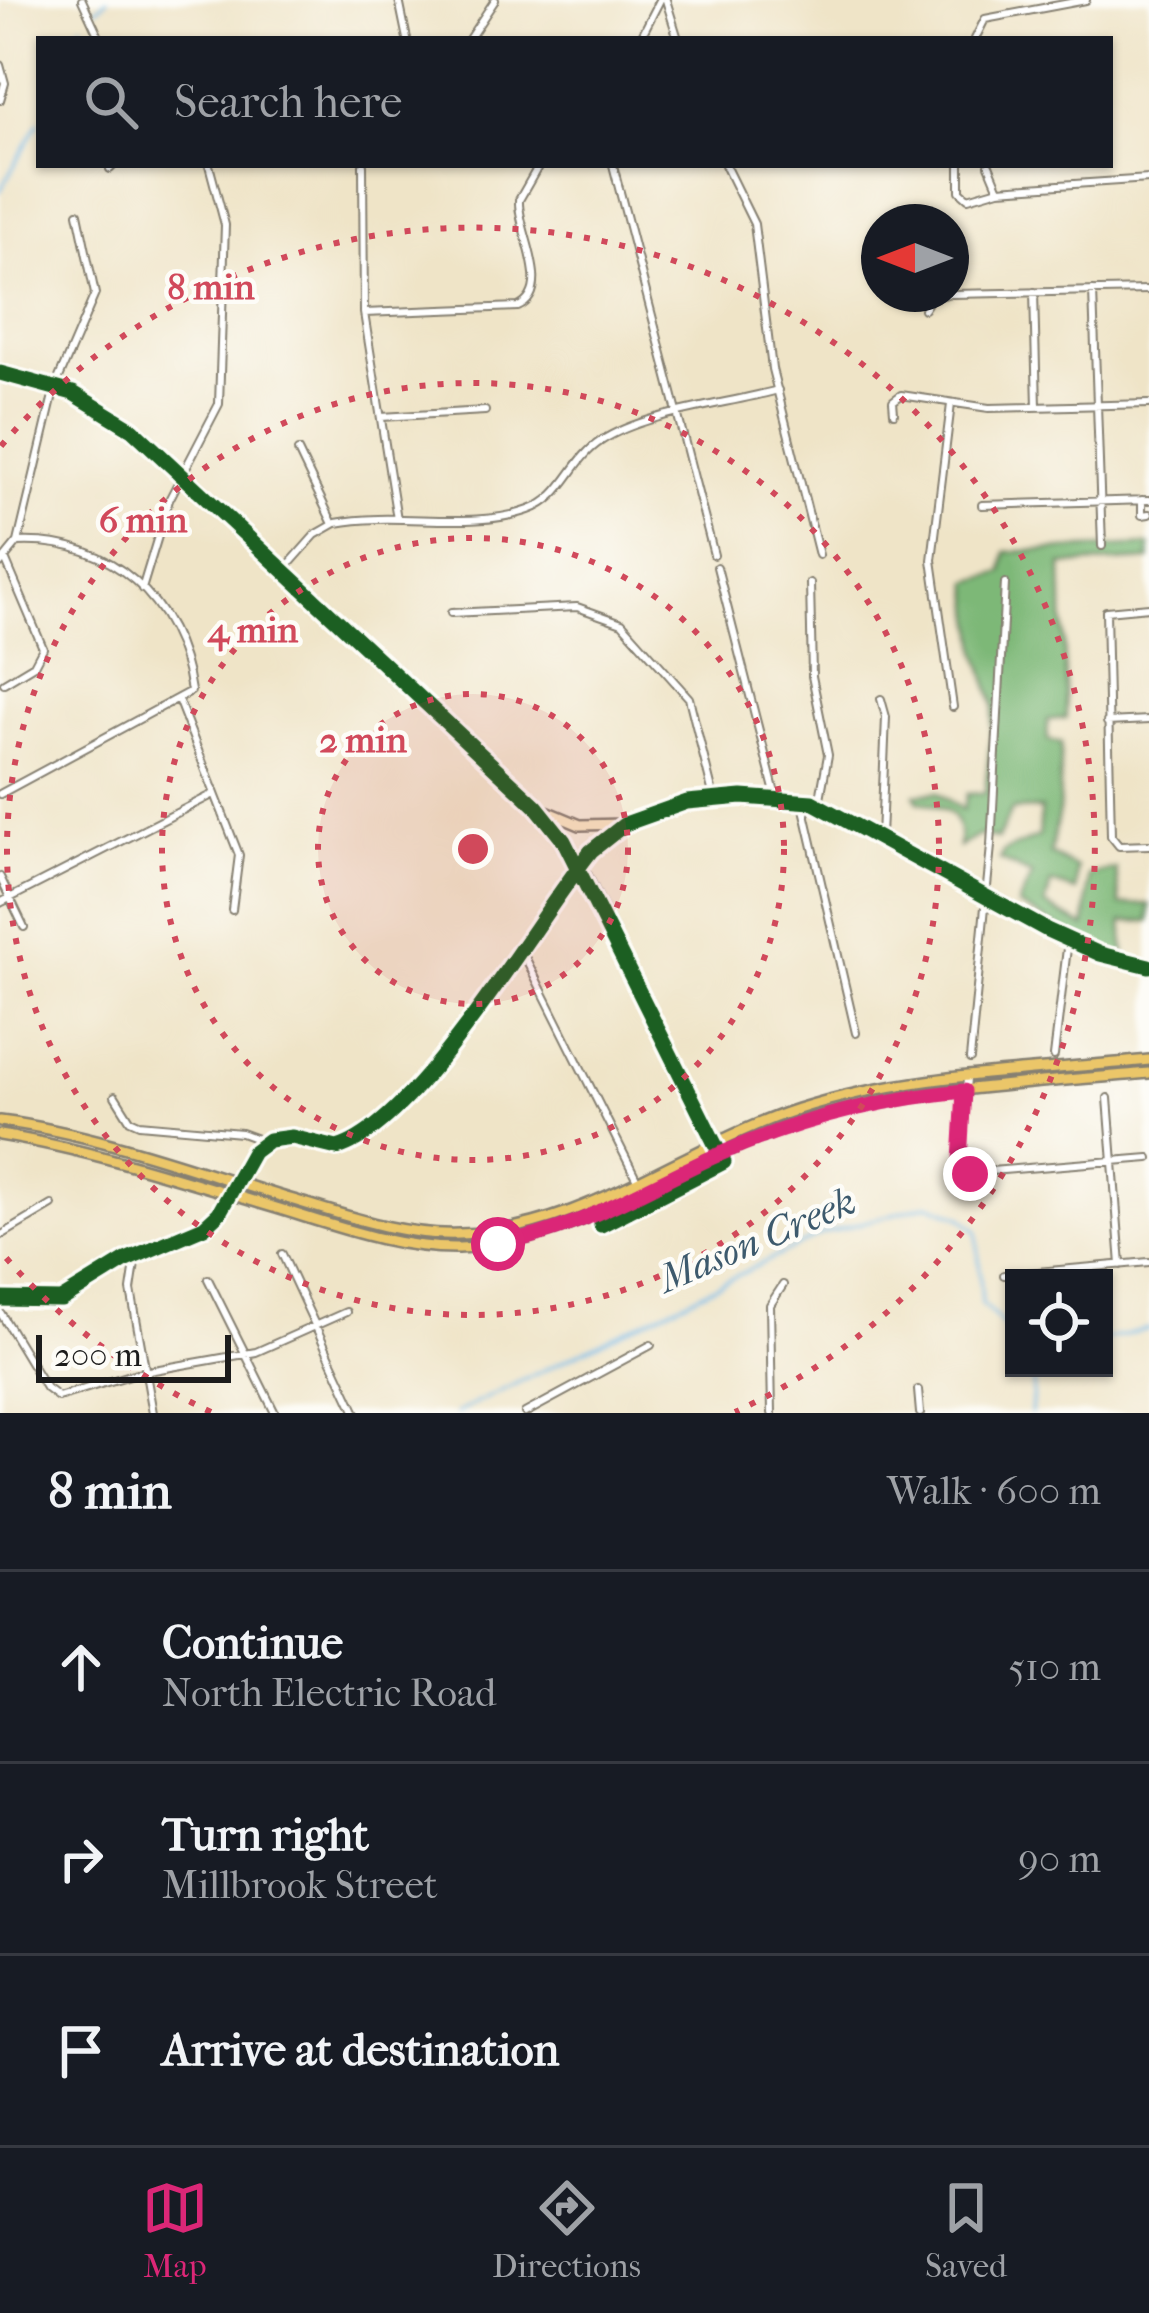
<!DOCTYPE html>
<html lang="en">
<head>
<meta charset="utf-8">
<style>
  body { margin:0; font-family:"IM FELL French Canon",serif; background:#242831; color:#f1f3f6 }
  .controls { position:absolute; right:36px; bottom:36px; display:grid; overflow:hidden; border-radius:0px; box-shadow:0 3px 9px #0004 }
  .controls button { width:108px; height:108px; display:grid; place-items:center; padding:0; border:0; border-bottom:3px solid #363941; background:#171b24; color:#f1f3f6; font:60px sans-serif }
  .compass { position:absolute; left:861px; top:204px; width:108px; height:108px; border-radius:50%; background:#171b24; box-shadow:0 3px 9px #0004; rotate:270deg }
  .scale { position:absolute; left:36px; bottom:30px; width:195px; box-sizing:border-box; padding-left:12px; border:6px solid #1c1c1c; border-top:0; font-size:33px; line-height:42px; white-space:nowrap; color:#1c1c1c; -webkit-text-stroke:9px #fdfcf7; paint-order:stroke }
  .stop { position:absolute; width:36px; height:36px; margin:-27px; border:9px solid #db2777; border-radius:50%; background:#fff }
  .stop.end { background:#db2777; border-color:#fff; box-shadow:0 3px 12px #0008 }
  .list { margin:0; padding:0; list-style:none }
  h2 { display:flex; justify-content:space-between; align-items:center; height:156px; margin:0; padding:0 48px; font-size:51px }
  h2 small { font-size:39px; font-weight:400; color:#9ea1a6 }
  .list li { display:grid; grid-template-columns:78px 1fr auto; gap:36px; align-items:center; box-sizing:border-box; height:192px; padding:0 48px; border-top:3px solid #363941 }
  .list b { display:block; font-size:45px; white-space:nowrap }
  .list p { margin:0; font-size:39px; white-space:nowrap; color:#9ea1a6 }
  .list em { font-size:39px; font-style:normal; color:#9ea1a6 }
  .icon { flex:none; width:66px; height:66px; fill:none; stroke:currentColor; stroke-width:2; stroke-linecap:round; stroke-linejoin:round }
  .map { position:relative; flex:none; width:1149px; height:1413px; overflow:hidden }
  .search { position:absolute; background:#171b24; box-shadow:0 3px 9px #0004; left:36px; right:36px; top:36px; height:132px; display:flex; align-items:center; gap:30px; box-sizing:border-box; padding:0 42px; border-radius:0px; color:#9ea1a6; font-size:45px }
  .sheet { height:732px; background:#171b24 }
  nav { display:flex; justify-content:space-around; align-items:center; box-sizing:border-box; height:168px; border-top:3px solid #363941; background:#171b24; font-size:33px; color:#9ea1a6 }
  nav a { display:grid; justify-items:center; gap:6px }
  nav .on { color:#db2777 }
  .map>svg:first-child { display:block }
  .forest { fill:#7db877; stroke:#4c6a4a; stroke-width:3 }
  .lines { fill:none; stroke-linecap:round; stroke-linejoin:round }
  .stream { stroke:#6eb8e6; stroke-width:3 }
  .street-casing { stroke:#868072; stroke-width:10 }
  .secondary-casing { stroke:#868072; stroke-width:14 }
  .primary-casing { stroke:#868072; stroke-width:14 }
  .street { stroke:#fff; stroke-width:6 }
  .secondary { stroke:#f7e8c3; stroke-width:9 }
  .primary { stroke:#ebc669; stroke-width:9 }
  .cycleway-casing { stroke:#fdfcf7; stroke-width:22 }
  .cycleway { stroke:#1b5e20; stroke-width:15 }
  .route { stroke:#db2777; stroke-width:15 }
  .ring { fill:none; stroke:#d1495b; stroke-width:6; stroke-dasharray:6 12 }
  .labels { text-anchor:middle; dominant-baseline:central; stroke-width:9; stroke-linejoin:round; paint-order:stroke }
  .water-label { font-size:39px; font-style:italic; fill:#3d5a6d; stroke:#fdfcf7 }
  .centre { fill:#d1495b; stroke:#fdfcf7; stroke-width:6 }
  .ring-label { font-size:36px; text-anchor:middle; font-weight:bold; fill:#d1495b; stroke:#fdfcf7; stroke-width:9; stroke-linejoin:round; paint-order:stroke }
</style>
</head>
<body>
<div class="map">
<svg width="1149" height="1413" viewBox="0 0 1149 1413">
  <rect width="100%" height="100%" fill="#fdfcf7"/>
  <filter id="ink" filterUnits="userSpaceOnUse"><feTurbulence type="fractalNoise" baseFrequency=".00833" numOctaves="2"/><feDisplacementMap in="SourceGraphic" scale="24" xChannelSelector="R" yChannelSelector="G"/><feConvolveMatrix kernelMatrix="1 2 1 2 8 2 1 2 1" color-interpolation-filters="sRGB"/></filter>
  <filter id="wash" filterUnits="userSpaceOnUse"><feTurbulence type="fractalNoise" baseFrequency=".004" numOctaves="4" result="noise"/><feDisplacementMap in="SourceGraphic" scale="48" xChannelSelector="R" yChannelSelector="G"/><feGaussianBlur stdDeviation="2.7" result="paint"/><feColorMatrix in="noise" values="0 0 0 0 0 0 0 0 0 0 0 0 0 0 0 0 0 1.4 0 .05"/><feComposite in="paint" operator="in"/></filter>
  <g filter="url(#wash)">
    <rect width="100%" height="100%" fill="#efe4c7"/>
    <path class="forest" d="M1149 545V560L1062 565 1066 718 1047 720 1048 740 1061 743 1059 811 1050 854 1077 868 1076 891 1051 883 1045 905 1085 927 1089 875 1116 869 1120 905 1149 904V921L1122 922 1125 956 1105 952 1018 905 1032 875 1000 860 1003 852 1039 836 1041 809 1012 810 998 839 980 835 959 847C963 814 947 808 918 801L915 794 937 792 963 810 967 794 985 793 994 705 978 652 970 582 1003 572 1006 552Z"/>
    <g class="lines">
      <path class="stream" d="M96 9 107 0
        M77 39 82 25
        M0 191 39 122
        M1104 1340 1149 1329
        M456 1413 822 1234 929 1204 961 1217 977 1231 982 1304 1014 1335
        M1031 1413 1035 1368"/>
    </g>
  </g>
  <g filter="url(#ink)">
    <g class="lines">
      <g class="street-casing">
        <path id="street" d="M82 0 100 39
          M399 0 407 39
          M666 0 678 39
          M469 39 495 0
          M640 39 660 0
          M975 39 985 19 1086 0
          M0 65 5 83 0 100
          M363 165 364 313 397 519
          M613 165 714 555
          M725 165 754 224 772 369 819 555
          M960 165V191L968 198 999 189 989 165
          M110 169 114 165
          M999 189 1149 179
          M1093 291 1102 546
          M1034 292 1037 407
          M951 294 1149 290
          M924 309 930 299 947 294
          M364 313 518 307C555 290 517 231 519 200L539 165
          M951 404 932 560 953 707
          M894 413 893 401 901 395 989 408 1149 404
          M381 417 485 411
          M298 451 333 524
          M1142 500V515L1149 514
          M982 505 1149 500
          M0 564 18 542 55 387 95 294 78 213
          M717 567 776 797
          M284 570 315 535 336 523C398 511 470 531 529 510 565 498 571 460 601 441 643 413 727 404 778 390
          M810 583 812 676 828 755 819 804
          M142 589 169 500 219 404 225 225 209 165
          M1149 607 1106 611 1111 836 1119 846 1149 845
          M451 613 577 607 622 623 689 698 714 798
          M4 683 34 665 43 648 6 561
          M881 699 886 717 881 837
          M179 702 239 855 232 910
          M1107 722 1149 720
          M0 794 191 691C178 600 112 538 18 542
          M802 800 856 1033
          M0 877 24 927
          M0 903 214 794
          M520 947 637 1180
          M1054 1056 1068 940
          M970 1059 991 846 1005 583
          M967 1078 960 1161 966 1173 1149 1158
          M115 1096 130 1120 139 1124 241 1133 263 1141
          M1108 1098 1121 1265
          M601 1225 721 1168 722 1156
          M0 1236 52 1205
          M282 1254 356 1413
          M136 1257 131 1290 153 1413
          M1004 1275 1149 1262
          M208 1279 275 1413
          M0 1299 61 1300 126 1260 204 1227 219 1213 253 1152 269 1140 292 1137 337 1148C417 1125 534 922 591 851L625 824 687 802 742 797 812 802 1047 930 1100 954 1149 966
          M0 1312 46 1388 58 1397 137 1373 256 1352 346 1312
          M918 1390 920 1413
          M525 1413 651 1345
          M772 1413 770 1305 783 1285"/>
      </g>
      <g class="secondary-casing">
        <path id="secondary" d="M0 373 73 393 132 429 536 806 581 865 721 1154
          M544 810 580 825 625 824"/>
      </g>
      <g class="primary-casing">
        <path id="primary" d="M0 1121C99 1134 195 1170 290 1199 345 1215 400 1236 459 1234 582 1232 684 1146 798 1109 910 1073 1032 1072 1149 1060
          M0 1135C92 1150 183 1180 273 1207 333 1225 395 1249 459 1248 579 1245 678 1163 790 1126 905 1088 1029 1084 1149 1073"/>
      </g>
      <use href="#street" class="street"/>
      <use href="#secondary" class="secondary"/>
      <use href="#primary" class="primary"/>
      <g class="cycleway-casing">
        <path id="cycleway" d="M0 373 73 393 132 429 536 806 564 841 724 1162 601 1225
          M0 1299 61 1300 126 1260 204 1227 219 1213 253 1152 269 1140 292 1137 337 1148C417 1125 534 922 591 851L625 824 687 802 742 797 812 802 1047 930 1100 954 1149 966"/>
      </g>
      <use href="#cycleway" class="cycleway"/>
    </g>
  </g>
  <g class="lines" filter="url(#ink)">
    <path class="route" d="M498 1244C576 1232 642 1189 713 1157 794 1121 876 1099 964 1091L960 1161 970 1174"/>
  </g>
  <circle cx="473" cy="849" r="155" fill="#d1495b" fill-opacity=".12"/>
  <g class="ring">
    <circle cx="473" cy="849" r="155"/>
    <circle cx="473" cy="849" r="311"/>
    <circle cx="473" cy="849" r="466"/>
    <path d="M211 1412A621 621 0 0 1 1 1252M1 446A621 621 0 1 1 735 1412"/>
  </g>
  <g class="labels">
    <g class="water-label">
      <text transform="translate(757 1240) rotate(-23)">Mason Creek</text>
    </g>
  </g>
  <circle cx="473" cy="849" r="18" class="centre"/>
  <g class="ring-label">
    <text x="211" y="299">8 min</text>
    <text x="143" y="532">6 min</text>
    <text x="253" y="642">4 min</text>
    <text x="363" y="752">2 min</text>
  </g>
</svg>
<div class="controls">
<button><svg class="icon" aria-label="locate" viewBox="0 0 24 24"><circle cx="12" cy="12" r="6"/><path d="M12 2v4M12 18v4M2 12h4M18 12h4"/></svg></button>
</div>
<svg class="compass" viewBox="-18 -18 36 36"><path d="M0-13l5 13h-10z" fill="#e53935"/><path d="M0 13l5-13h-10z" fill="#9ea1a6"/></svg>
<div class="scale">200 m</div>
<div class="stop" style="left:498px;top:1244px"></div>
<div class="stop end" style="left:970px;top:1174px"></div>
<div class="search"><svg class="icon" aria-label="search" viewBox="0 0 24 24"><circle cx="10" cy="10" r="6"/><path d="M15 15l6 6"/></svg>Search here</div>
</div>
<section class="sheet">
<h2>8 min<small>Walk · 600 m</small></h2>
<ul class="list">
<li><svg class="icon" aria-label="ahead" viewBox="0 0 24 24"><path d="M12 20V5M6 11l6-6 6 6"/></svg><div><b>Continue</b><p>North Electric Road</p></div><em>510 m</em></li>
<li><svg class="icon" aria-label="right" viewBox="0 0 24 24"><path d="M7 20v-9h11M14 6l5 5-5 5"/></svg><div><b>Turn right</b><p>Millbrook Street</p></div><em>90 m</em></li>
<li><svg class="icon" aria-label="arrive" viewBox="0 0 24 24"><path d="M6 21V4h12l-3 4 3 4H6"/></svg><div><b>Arrive at destination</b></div></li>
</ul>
</section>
<nav>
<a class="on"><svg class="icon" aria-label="map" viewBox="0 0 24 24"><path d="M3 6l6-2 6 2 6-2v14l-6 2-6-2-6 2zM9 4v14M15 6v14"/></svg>Map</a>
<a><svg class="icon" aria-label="directions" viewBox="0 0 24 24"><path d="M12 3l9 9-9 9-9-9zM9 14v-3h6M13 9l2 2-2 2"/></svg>Directions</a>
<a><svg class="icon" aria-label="saved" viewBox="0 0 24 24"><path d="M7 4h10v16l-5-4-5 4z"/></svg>Saved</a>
</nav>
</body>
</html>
